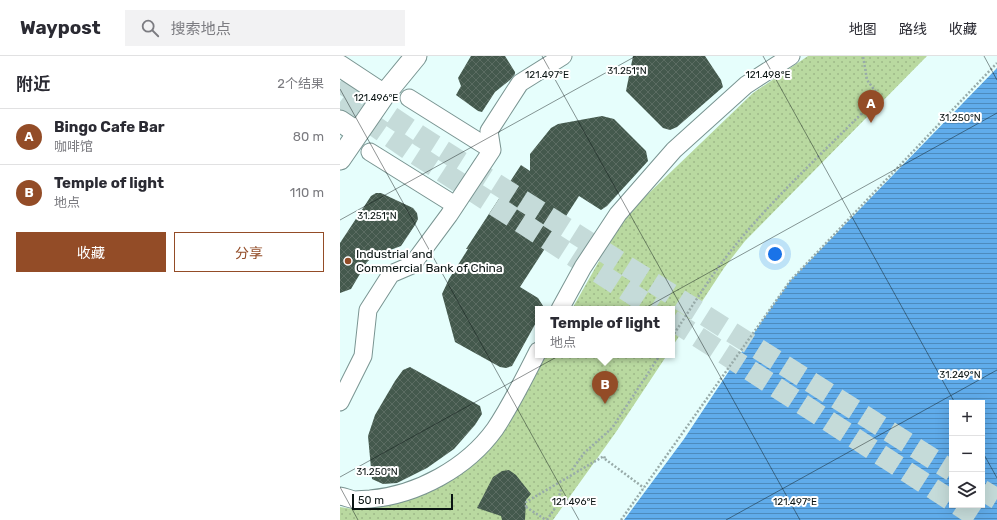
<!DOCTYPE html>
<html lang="zh">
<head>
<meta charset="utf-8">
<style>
  body { margin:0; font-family:Rubik,"Noto Sans SC",sans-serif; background:#f2f2f3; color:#2b2b33 }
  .controls { position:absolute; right:12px; bottom:12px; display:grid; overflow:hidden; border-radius:0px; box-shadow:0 4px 16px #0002 }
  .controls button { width:36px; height:36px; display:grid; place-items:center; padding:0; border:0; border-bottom:1px solid #e1e1e2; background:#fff; color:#2b2b33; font:20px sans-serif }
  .scale { position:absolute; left:12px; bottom:10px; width:101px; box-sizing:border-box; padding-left:4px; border:2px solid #0a1413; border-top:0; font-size:11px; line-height:14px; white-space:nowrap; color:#0a1413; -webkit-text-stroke:3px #fff; paint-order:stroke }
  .you { position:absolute; left:435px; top:198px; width:14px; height:14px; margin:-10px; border:3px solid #fff; border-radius:50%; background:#1a73e8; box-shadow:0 0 0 6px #1a73e833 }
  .badge { display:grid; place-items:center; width:26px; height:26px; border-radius:50%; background:#934c27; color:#fff; font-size:13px; font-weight:700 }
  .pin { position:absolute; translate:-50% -33px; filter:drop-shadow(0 1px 2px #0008) }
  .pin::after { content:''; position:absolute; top:21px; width:14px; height:12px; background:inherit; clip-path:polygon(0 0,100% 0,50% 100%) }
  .popup { position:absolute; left:195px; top:250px; width:140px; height:52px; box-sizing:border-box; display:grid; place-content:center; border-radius:0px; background:#fff; filter:drop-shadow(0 1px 3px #0005); font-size:13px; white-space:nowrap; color:#7c7c81 }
  .popup b { font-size:15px; color:#2b2b33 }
  .popup::after { content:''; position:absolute; left:50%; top:100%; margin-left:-8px; border:8px solid transparent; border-top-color:#fff }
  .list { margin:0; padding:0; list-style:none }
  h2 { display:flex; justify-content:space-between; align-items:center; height:52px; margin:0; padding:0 16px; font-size:17px }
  h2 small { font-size:13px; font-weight:400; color:#7c7c81 }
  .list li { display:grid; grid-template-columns:26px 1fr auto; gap:12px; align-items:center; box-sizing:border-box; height:56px; padding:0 16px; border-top:1px solid #e1e1e2 }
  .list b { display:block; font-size:15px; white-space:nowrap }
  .list p { margin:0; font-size:13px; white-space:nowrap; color:#7c7c81 }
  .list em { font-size:13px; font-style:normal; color:#7c7c81 }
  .actions { display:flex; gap:8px; padding:12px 16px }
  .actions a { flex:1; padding:9px 0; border:1px solid #934c27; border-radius:0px; text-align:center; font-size:14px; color:#934c27 }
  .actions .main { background:#934c27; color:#fff }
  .icon { flex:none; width:22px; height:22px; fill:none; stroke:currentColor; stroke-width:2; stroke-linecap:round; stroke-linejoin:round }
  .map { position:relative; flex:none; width:657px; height:464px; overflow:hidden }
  header { display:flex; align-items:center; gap:24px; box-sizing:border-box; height:56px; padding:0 20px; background:#fff; border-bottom:1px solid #e1e1e2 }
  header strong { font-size:19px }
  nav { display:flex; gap:22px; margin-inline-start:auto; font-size:14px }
  .search { width:280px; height:36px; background:#f2f2f3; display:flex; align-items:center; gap:10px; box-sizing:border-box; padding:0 14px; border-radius:0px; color:#7c7c81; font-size:15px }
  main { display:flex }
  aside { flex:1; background:#fff }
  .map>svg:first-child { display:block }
  .park { fill:url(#park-dots) }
  .water { fill:url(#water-rules); fill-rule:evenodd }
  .building { fill:url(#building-cross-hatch) }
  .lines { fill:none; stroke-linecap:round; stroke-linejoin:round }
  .major-tunnel { stroke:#c5dbd9; stroke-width:21; stroke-dasharray:21 10; stroke-linecap:butt }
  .minor-casing { stroke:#799491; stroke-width:19 }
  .major-casing { stroke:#799491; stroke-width:23 }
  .path { stroke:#98aba9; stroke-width:2.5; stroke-dasharray:2 2; stroke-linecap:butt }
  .minor { stroke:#fff; stroke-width:17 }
  .major { stroke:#fff; stroke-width:21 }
  .path-bridge { stroke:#98aba9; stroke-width:2.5; stroke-dasharray:2 2; stroke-linecap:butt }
  .ticks { fill:none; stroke:#0a1413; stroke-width:1; stroke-opacity:0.45 }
  .poi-dot { fill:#934c27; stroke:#fff; stroke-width:1.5 }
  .labels { text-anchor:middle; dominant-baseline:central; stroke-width:4; stroke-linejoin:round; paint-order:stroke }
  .poi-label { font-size:12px; fill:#0a1413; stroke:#fff; text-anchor:start }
  .ticks-label { font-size:10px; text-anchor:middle; fill:#0a1413; stroke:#fff; stroke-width:4; stroke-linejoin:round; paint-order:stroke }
</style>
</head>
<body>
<header>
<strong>Waypost</strong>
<div class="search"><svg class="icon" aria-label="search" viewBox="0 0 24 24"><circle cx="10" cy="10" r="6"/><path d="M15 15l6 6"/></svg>搜索地点</div>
<nav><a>地图</a><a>路线</a><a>收藏</a></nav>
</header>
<main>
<aside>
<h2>附近<small>2个结果</small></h2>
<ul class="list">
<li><span class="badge">A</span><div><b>Bingo Cafe Bar</b><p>咖啡馆</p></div><em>80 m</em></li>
<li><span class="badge">B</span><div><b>Temple of light</b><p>地点</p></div><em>110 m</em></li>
</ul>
<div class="actions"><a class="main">收藏</a><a>分享</a></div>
</aside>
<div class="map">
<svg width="657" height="464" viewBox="0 0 657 464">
  <defs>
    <pattern id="park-dots" width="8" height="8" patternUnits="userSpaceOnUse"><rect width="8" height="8" fill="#b9d9a0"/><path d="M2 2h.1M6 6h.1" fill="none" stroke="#9eb989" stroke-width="1.8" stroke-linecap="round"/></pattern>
    <pattern id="water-rules" width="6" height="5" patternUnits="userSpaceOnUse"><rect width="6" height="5" fill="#60aceb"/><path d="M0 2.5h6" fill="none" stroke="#4d8bbd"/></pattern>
    <pattern id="building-cross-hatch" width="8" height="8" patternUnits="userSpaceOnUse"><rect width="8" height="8" fill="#44594d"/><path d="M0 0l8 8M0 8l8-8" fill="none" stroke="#5b6c62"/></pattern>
  </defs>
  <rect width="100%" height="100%" fill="#e6fefc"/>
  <path class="park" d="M468 0H587L405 185 384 212 332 291V253H232L284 161 413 37Z
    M205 299H327L276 376 213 464H0V451L19 454 43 450 102 428Z"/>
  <path class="water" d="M657 12V464H284L344 383 422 265 450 225ZM612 347H642V449H612Z"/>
  <path class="building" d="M131 0H165L175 16V18L170 24 155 36 142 56 138 55 116 39 121 30 118 22Z
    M293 0H365L381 24 383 31 337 71 330 74 323 72 286 35Z
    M262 60 274 63 306 95 308 105 267 150 261 154 239 140 180 231 198 242 205 253H198V263L172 310 166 312 160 311 115 286 102 238 109 223 128 193H126L181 109 190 115V98L211 72 218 68Z
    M36 137H41L73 152 77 157 78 163 75 169 61 190 34 200 27 206 11 233 0 237V187L31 140Z
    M70 311 140 350 142 358 135 369 114 393 87 412 57 427 43 428 32 423 28 380 35 359 55 325 63 314Z
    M169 414 176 419 191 438 186 444 185 464H162L161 460 137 452 153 421 162 415Z"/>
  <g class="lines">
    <path class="major-tunnel" d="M0 26 80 80 612 415
      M0 46 72 96 315 253
      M332 264 612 445
      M642 434 657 443
      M618 449 641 464"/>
    <g class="minor-casing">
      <path id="minor" d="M69 42 152 94
        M30 96 115 149
        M220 253 243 211 278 158 334 94 406 29 451 0
        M0 346 23 300 28 254 51 218 72 209 109 159 152 94 149 75 180 27 223 0
        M0 440C5 441 10 443 15 444 20 444 25 443 30 443 77 439 127 412 155 373 171 349 185 321 198 295"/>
    </g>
    <g class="major-casing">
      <path id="major" d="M0 10 44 39
        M0 65 18 77
        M0 103 44 39 76 0"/>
    </g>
    <path class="path" d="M332 281C353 249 373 216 398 186 441 134 492 88 539 40L527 24 523 0
      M265 403 304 432
      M232 414 244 397 272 372 320 299
      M186 451 206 464
      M207 464 217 449 221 433
      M281 464 450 225 657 7"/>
    <use href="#minor" class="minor"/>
    <use href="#major" class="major"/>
    <path class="path-bridge" d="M186 451V446L264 400 265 403"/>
  </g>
  <path class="ticks" d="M202 0 460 464M423 0 615 347M644 0 657 24M0 33 239 464M0 164 296 0M642 395 657 422M0 421 657 57M0 431 18 464M386 464 657 314"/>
  <circle class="poi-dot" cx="8" cy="205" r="4"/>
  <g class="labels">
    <g class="poi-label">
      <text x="16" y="198">Industrial and<tspan x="16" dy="14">Commercial Bank of China</tspan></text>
    </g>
  </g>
  <g class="ticks-label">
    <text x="287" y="18">31.251°N</text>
    <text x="207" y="22">121.497°E</text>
    <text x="428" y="22">121.498°E</text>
    <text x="36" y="45">121.496°E</text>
    <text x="620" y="65">31.250°N</text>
    <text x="37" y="163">31.251°N</text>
    <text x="620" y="322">31.249°N</text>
    <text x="37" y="419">31.250°N</text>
    <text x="234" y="449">121.496°E</text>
    <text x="455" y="449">121.497°E</text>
  </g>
</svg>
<div class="controls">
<button>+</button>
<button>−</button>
<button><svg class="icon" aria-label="layers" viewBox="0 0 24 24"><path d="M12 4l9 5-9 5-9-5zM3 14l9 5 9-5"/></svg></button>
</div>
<div class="scale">50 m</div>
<div class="you"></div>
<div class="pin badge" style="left:531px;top:67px">A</div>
<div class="pin badge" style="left:265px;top:348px">B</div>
<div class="popup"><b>Temple of light</b>地点</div>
</div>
</main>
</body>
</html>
